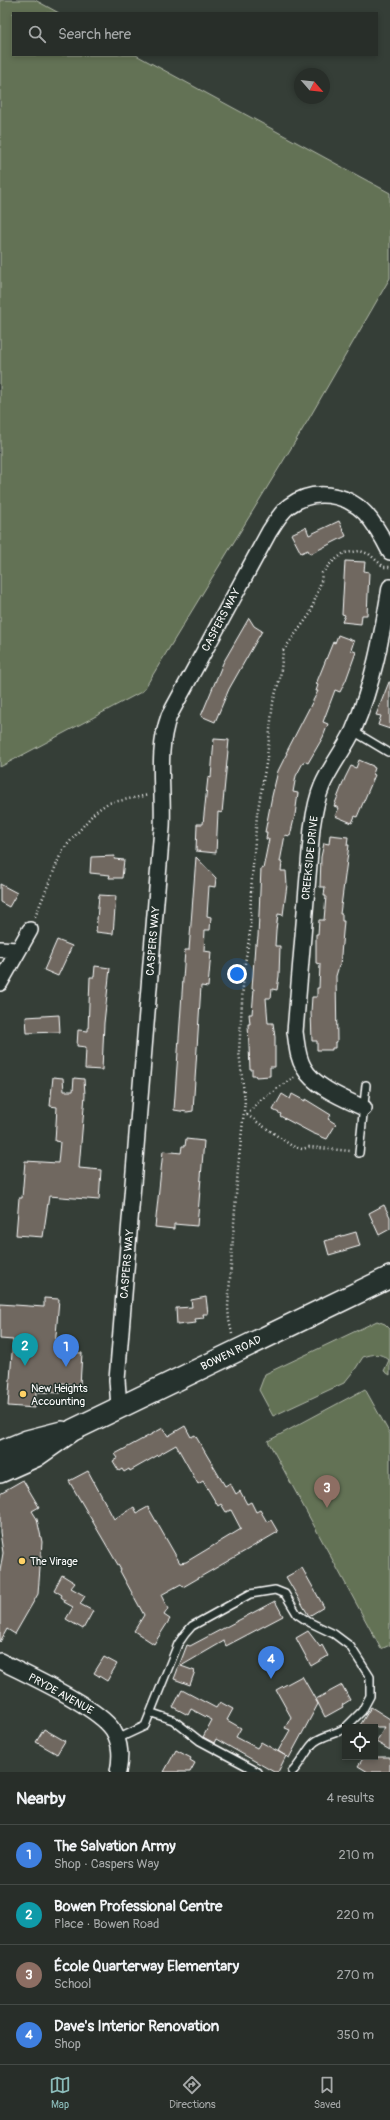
<!DOCTYPE html>
<html lang="en">
<head>
<meta charset="utf-8">
<style>
  body { margin:0; font-family:Pangolin,sans-serif; background:#343a35; color:#f1f3f6 }
  .controls { position:absolute; right:12px; bottom:12px; display:grid; overflow:hidden; border-radius:0px; box-shadow:0 2px 6px #0003 }
  .controls button { width:36px; height:36px; display:grid; place-items:center; padding:0; border:0; border-bottom:1px solid #444a46; background:#282e29; color:#f1f3f6; font:20px sans-serif }
  .compass { position:absolute; left:294px; top:68px; width:36px; height:36px; border-radius:50%; background:#282e29; box-shadow:0 2px 6px #0003; rotate:118deg }
  .you { position:absolute; left:237px; top:974px; width:14px; height:14px; margin:-10px; border:3px solid #fff; border-radius:50%; background:#1a73e8; box-shadow:0 0 0 6px #1a73e833 }
  .badge { display:grid; place-items:center; width:26px; height:26px; border-radius:50%; background:#8bbbb9; color:#fff; font-size:13px; font-weight:700 }
  .pin { position:absolute; translate:-50% -33px; filter:drop-shadow(0 1px 2px #0008) }
  .pin::after { content:''; position:absolute; top:21px; width:14px; height:12px; background:inherit; clip-path:polygon(0 0,100% 0,50% 100%) }
  .list { margin:0; padding:0; list-style:none }
  h2 { display:flex; justify-content:space-between; align-items:center; height:52px; margin:0; padding:0 16px; font-size:17px }
  h2 small { font-size:13px; font-weight:400; color:#a5a8a8 }
  .list li { display:grid; grid-template-columns:26px 1fr auto; gap:12px; align-items:center; box-sizing:border-box; height:60px; padding:0 16px; border-top:1px solid #444a46 }
  .list b { display:block; font-size:15px; white-space:nowrap }
  .list p { margin:0; font-size:13px; white-space:nowrap; color:#a5a8a8 }
  .list em { font-size:13px; font-style:normal; color:#a5a8a8 }
  .icon { flex:none; width:22px; height:22px; fill:none; stroke:currentColor; stroke-width:2; stroke-linecap:round; stroke-linejoin:round }
  .map { position:relative; flex:none; width:390px; height:1772px; overflow:hidden }
  .search { position:absolute; background:#282e29; box-shadow:0 2px 6px #0003; left:12px; right:12px; top:12px; height:44px; display:flex; align-items:center; gap:10px; box-sizing:border-box; padding:0 14px; border-radius:0px; color:#a5a8a8; font-size:15px }
  .sheet { height:292px; background:#282e29 }
  nav { display:flex; justify-content:space-around; align-items:center; box-sizing:border-box; height:56px; border-top:1px solid #444a46; background:#282e29; font-size:11px; color:#a5a8a8 }
  nav a { display:grid; justify-items:center; gap:2px }
  nav .on { color:#8bbbb9 }
  .map>svg:first-child { display:block }
  .green { fill:#637254; stroke:#b1b8aa }
  .building { fill:#706860; stroke:#fff }
  .lines { fill:none; stroke-linecap:round; stroke-linejoin:round }
  .lane-casing { stroke:#fff; stroke-width:10 }
  .street-casing { stroke:#fff; stroke-width:18 }
  .secondary-casing { stroke:#fff; stroke-width:24 }
  .path { stroke:#fff; stroke-width:2.5; stroke-dasharray:1 3; stroke-linecap:butt }
  .lane { stroke:#26332d; stroke-width:7 }
  .street { stroke:#26332d; stroke-width:15 }
  .secondary { stroke:#26332d; stroke-width:21 }
  .poi-dot { fill:#ffd166; stroke:#26332d; stroke-width:1.5 }
  .labels { text-anchor:middle; dominant-baseline:central; stroke-width:3; stroke-linejoin:round; paint-order:stroke }
  .street-label { font-size:11px; fill:#fff; stroke:#26332d }
  .poi-label { font-size:11px; fill:#fff; stroke:#26332d; text-anchor:start }
</style>
</head>
<body>
<div class="map">
<svg width="390" height="1772" viewBox="0 0 390 1772">
  <rect width="100%" height="100%" fill="#353e37"/>
  <filter id="ink" filterUnits="userSpaceOnUse"><feTurbulence type="fractalNoise" baseFrequency=".025" numOctaves="2"/><feDisplacementMap in="SourceGraphic" scale="8" xChannelSelector="R" yChannelSelector="G"/><feConvolveMatrix kernelMatrix="1 2 1 2 8 2 1 2 1" color-interpolation-filters="sRGB"/></filter>
  <g filter="url(#ink)">
    <path class="green" d="M0 0H35L59 13H13V55H136L390 193V278L307 422 143 691 0 767Z
      M377 1321 385 1324 390 1329V1375L384 1371 389 1360C380 1352 374 1354 363 1357L356 1368 344 1383 273 1416 259 1390 265 1374Z
      M365 1389 390 1434V1645L381 1649 268 1441Z"/>
    <path class="building" d="M339 521 346 536 310 554 308 550 301 553 291 534 306 527 309 535Z
      M345 561 365 562 364 571 369 572 367 615H362L361 624 342 622 345 615 342 614Z
      M249 618 254 626 262 631 229 689 215 722 201 716 223 663Z
      M338 635 354 641 351 650 356 652 346 680 340 692 335 690 323 722 328 724 323 737 308 763 304 761 296 776 293 792 298 793 295 815 290 836 285 835 280 862H282L281 871H286L287 885 283 915 278 914 276 930 275 946H280L279 976 277 990 272 989 271 998H266L268 1023H273L275 1037V1067H270V1076L256 1077 255 1075H252V1069H250L248 1024H250L249 1014H252L254 989H252L255 944H257L258 937 261 868 263 869 269 839H266L267 832H265L272 796 278 771 287 753H286L318 691H316L318 685 316 684 333 642 335 643Z
      M389 682H390V729L378 725 381 716 376 715Z
      M214 739 229 740 222 813 218 812 216 853 196 851 197 824H203L208 777 211 778Z
      M359 760 373 766V767L375 768 373 774 375 775 357 817 355 816 352 823 335 816 339 808 334 806 345 778 351 766 356 768Z
      M330 835 348 837 347 845H349L340 914H342V921H344L340 966H339L336 976 337 1042H335V1048H332V1050H317V1041H312L311 1012 312 997H317V988H319L320 964 316 963V934H318L319 920H324L326 896H324L325 887H320L321 857 324 843 329 844Z
      M115 856 114 859 124 860 122 878H109L110 875 90 873 91 857Z
      M196 857 216 878 215 887 209 886 207 916 211 917 210 930H205L204 951 211 952 208 987 201 986 193 1111 187 1112 174 1110 185 950H189Z
      M0 884 17 893 9 907 0 902Z
      M99 895 116 896 113 934 96 932Z
      M57 940 72 946 58 976 44 970Z
      M95 966 110 968 104 1023 102 1070 85 1069 86 1047 77 1046 78 1030 88 1031 90 977H94Z
      M59 1015 60 1032 27 1033 26 1017Z
      M53 1077 63 1078 64 1091H73L74 1078 84 1079 85 1095 79 1168 101 1170 99 1200 49 1196 43 1237 16 1235 19 1198H22L25 1161 58 1163 60 1142 55 1141 57 1107 50 1106Z
      M282 1094 290 1099 292 1094 305 1101V1099L331 1115 328 1119 336 1124 327 1139 312 1133 280 1116 281 1114 273 1110Z
      M186 1139 204 1141 197 1226 174 1224V1229L155 1227 163 1151 181 1153 182 1146H185Z
      M384 1205 390 1217V1229L379 1235 369 1213Z
      M356 1232 360 1246 329 1255 325 1241Z
      M206 1297 208 1314H203L204 1318 195 1319 196 1323 177 1325 176 1308 192 1307 191 1300Z
      M44 1298 59 1299 55 1347 65 1348V1352L82 1353 80 1385 62 1383 61 1393 36 1392 35 1408 8 1406 13 1340 0 1339V1304L44 1307Z
      M185 1426 191 1437 195 1435 225 1486 230 1483 236 1494 240 1491 247 1504 251 1502 256 1512 260 1510 267 1522 271 1520 278 1532 183 1587 181 1584 161 1595 168 1609 164 1615 170 1619 154 1644 134 1631 144 1615 120 1571 121 1570 69 1481 88 1471 114 1519 134 1507 137 1513 148 1507 180 1563 186 1562 241 1529 231 1510 226 1512 221 1504 218 1506 203 1481 198 1484 176 1445 130 1471 129 1469 124 1472 122 1469 119 1471 113 1461 118 1458 115 1454 163 1428 168 1436Z
      M23 1480 39 1507 32 1511 37 1519 42 1542 38 1594 15 1634 7 1629 0 1642V1571L3 1553 0 1532V1493Z
      M302 1568 324 1607 309 1616 286 1577Z
      M62 1575 75 1583 71 1588 85 1596 80 1604 93 1611 83 1629 66 1619 73 1607 64 1602 65 1600 61 1597 62 1595 54 1590Z
      M275 1601 283 1616 226 1646 224 1641 181 1666 195 1671 190 1685 174 1679 187 1645 190 1646Z
      M308 1631 320 1647 322 1645 328 1656 311 1666 296 1638Z
      M104 1657 117 1664 107 1681 94 1673Z
      M302 1676 318 1704 289 1758 278 1751 290 1730 285 1728 291 1717 276 1690Z
      M342 1685 350 1700 342 1705 343 1707 325 1717 316 1699Z
      M182 1690 216 1708 220 1702 233 1709 227 1720 241 1728 236 1737 257 1748 261 1742 286 1756 278 1772H274L216 1739 214 1743 203 1737 212 1720 191 1709 188 1715 173 1707Z
      M371 1707 390 1719V1750L376 1742 385 1727H359Z
      M44 1729 65 1741 57 1754 36 1742Z
      M176 1750 191 1758 190 1760 195 1763 190 1772H164Z
      M364 1757H390V1772H368L358 1766Z"/>
    <g class="lines">
      <g class="lane-casing">
        <path id="lane" d="M353 731 388 752
          M359 1153 366 1085
          M152 1713 173 1720 200 1741 258 1772
          M117 1739 145 1726 178 1644 185 1634 192 1626 250 1594 275 1590 285 1594 297 1614 309 1622 334 1634 350 1646 370 1677V1696L362 1711 346 1727
          M292 1772C301 1764 308 1746 316 1741 325 1735 336 1734 345 1728"/>
      </g>
      <g class="street-casing">
        <path id="street" d="M0 949 18 950
          M0 983 30 930
          M364 1108C345 1099 314 1087 304 1068 297 1057 297 1044 295 1032L312 828C314 814 316 800 322 786 330 767 344 750 353 731 373 685 382 636 390 587
          M119 1407 117 1380 162 828C164 790 156 752 169 716L269 532C274 524 281 512 289 506 313 488 345 493 365 513 376 525 383 538 390 552
          M0 1661C27 1675 97 1706 113 1730 121 1744 121 1757 118 1772"/>
      </g>
      <g class="secondary-casing">
        <path id="secondary" d="M0 1452 27 1441 62 1432
          M0 1472 36 1456 73 1430 390 1277"/>
      </g>
      <path class="path" d="M35 917 62 851 95 812 108 803 149 795
        M247 1115 292 1146 302 1149 309 1147 350 1151
        M247 1115 259 1101 294 1077
        M232 1334 229 1320 228 1307 238 1168 245 1101 239 1052 244 969 250 933 251 891 257 815 267 758 273 702 280 678 283 651 310 614 321 582 322 573 331 563 344 553 360 551 369 554 384 567H390"/>
      <use href="#lane" class="lane"/>
      <use href="#street" class="street"/>
      <use href="#secondary" class="secondary"/>
    </g>
  </g>
  <g class="poi-dot">
    <circle cx="23" cy="1394" r="4"/>
    <circle cx="22" cy="1561" r="4"/>
  </g>
  <g class="labels">
    <g class="street-label">
      <text transform="translate(221 620) rotate(-62)">CASPERS WAY</text>
      <text transform="translate(310 858) rotate(-84)">CREEKSIDE DRIVE</text>
      <text transform="translate(153 941) rotate(-85)">CASPERS WAY</text>
      <text transform="translate(127 1264) rotate(-85)">CASPERS WAY</text>
      <text transform="translate(231 1353) rotate(-26)">BOWEN ROAD</text>
      <text transform="translate(61 1694) rotate(29)">PRYDE AVENUE</text>
    </g>
    <g class="poi-label">
      <text x="31" y="1388">New Heights<tspan x="31" dy="13">Accounting</tspan></text>
      <text x="30" y="1561">The Virage</text>
    </g>
  </g>
</svg>
<div class="controls">
<button><svg class="icon" aria-label="locate" viewBox="0 0 24 24"><circle cx="12" cy="12" r="6"/><path d="M12 2v4M12 18v4M2 12h4M18 12h4"/></svg></button>
</div>
<svg class="compass" viewBox="-18 -18 36 36"><path d="M0-13l5 13h-10z" fill="#e53935"/><path d="M0 13l5-13h-10z" fill="#a5a8a8"/></svg>
<div class="you"></div>
<div class="pin badge" style="left:66px;top:1367px;background:#3f7fe0">1</div>
<div class="pin badge" style="left:25px;top:1366px;background:#0f9aa8">2</div>
<div class="pin badge" style="left:327px;top:1508px;background:#8d6e63">3</div>
<div class="pin badge" style="left:271px;top:1679px;background:#3f7fe0">4</div>
<div class="search"><svg class="icon" aria-label="search" viewBox="0 0 24 24"><circle cx="10" cy="10" r="6"/><path d="M15 15l6 6"/></svg>Search here</div>
</div>
<section class="sheet">
<h2>Nearby<small>4 results</small></h2>
<ul class="list">
<li><span class="badge" style="background:#3f7fe0">1</span><div><b>The Salvation Army</b><p>Shop · Caspers Way</p></div><em>210 m</em></li>
<li><span class="badge" style="background:#0f9aa8">2</span><div><b>Bowen Professional Centre</b><p>Place · Bowen Road</p></div><em>220 m</em></li>
<li><span class="badge" style="background:#8d6e63">3</span><div><b>École Quarterway Elementary</b><p>School</p></div><em>270 m</em></li>
<li><span class="badge" style="background:#3f7fe0">4</span><div><b>Dave's Interior Renovation</b><p>Shop</p></div><em>350 m</em></li>
</ul>
</section>
<nav>
<a class="on"><svg class="icon" aria-label="map" viewBox="0 0 24 24"><path d="M3 6l6-2 6 2 6-2v14l-6 2-6-2-6 2zM9 4v14M15 6v14"/></svg>Map</a>
<a><svg class="icon" aria-label="directions" viewBox="0 0 24 24"><path d="M12 3l9 9-9 9-9-9zM9 14v-3h6M13 9l2 2-2 2"/></svg>Directions</a>
<a><svg class="icon" aria-label="saved" viewBox="0 0 24 24"><path d="M7 4h10v16l-5-4-5 4z"/></svg>Saved</a>
</nav>
</body>
</html>
